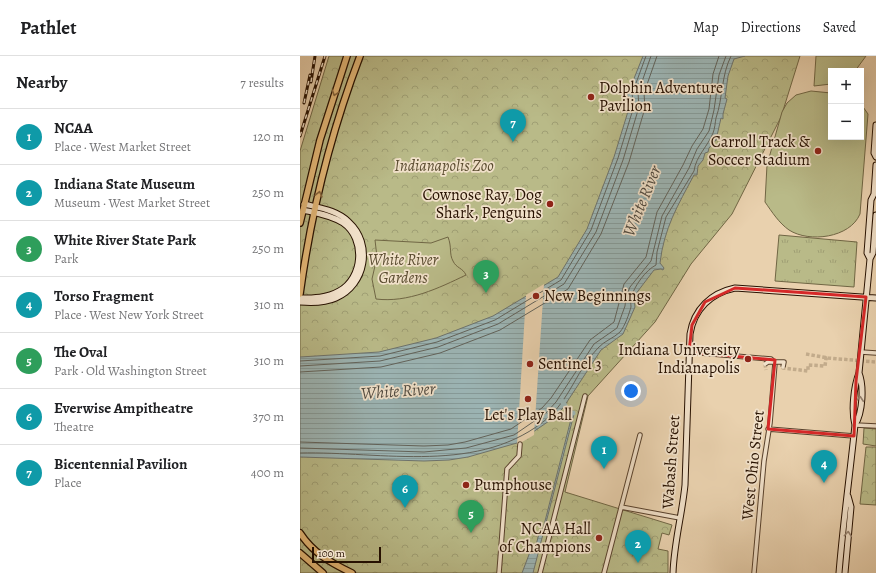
<!DOCTYPE html>
<html lang="en">
<head>
<meta charset="utf-8">
<style>
  body { margin:0; font-family:Alegreya,serif; background:#f6f6f6; color:#202124 }
  .controls { position:absolute; right:12px; top:12px; display:grid; overflow:hidden; border-radius:0px; box-shadow:0 4px 16px #0002 }
  .controls button { width:36px; height:36px; display:grid; place-items:center; padding:0; border:0; border-bottom:1px solid #e0e0e0; background:#fff; color:#202124; font:20px sans-serif }
  .scale { position:absolute; left:12px; bottom:10px; width:69px; box-sizing:border-box; padding-left:4px; border:2px solid #271101; border-top:0; font-size:11px; line-height:14px; white-space:nowrap; color:#271101; -webkit-text-stroke:3px #f1e1ca; paint-order:stroke }
  .you { position:absolute; left:331px; top:335px; width:14px; height:14px; margin:-10px; border:3px solid #fff; border-radius:50%; background:#1a73e8; box-shadow:0 0 0 6px #1a73e833 }
  .badge { display:grid; place-items:center; width:26px; height:26px; border-radius:50%; background:#8f2418; color:#fff; font-size:13px; font-weight:700 }
  .pin { position:absolute; translate:-50% -33px; filter:drop-shadow(0 1px 2px #0008) }
  .pin::after { content:''; position:absolute; top:21px; width:14px; height:12px; background:inherit; clip-path:polygon(0 0,100% 0,50% 100%) }
  .list { margin:0; padding:0; list-style:none }
  h2 { display:flex; justify-content:space-between; align-items:center; height:52px; margin:0; padding:0 16px; font-size:17px }
  h2 small { font-size:13px; font-weight:400; color:#757577 }
  .list li { display:grid; grid-template-columns:26px 1fr auto; gap:12px; align-items:center; box-sizing:border-box; height:56px; padding:0 16px; border-top:1px solid #e0e0e0 }
  .list b { display:block; font-size:15px; white-space:nowrap }
  .list p { margin:0; font-size:13px; white-space:nowrap; color:#757577 }
  .list em { font-size:13px; font-style:normal; color:#757577 }
  .map { position:relative; flex:none; width:576px; height:517px; overflow:hidden }
  header { display:flex; align-items:center; gap:24px; box-sizing:border-box; height:56px; padding:0 20px; background:#fff; border-bottom:1px solid #e0e0e0 }
  header strong { font-size:19px }
  nav { display:flex; gap:22px; margin-inline-start:auto; font-size:14px }
  main { display:flex }
  aside { flex:1; background:#fff }
  .map>svg:first-child { display:block }
  .grass { fill:url(#grass-tufts); stroke:#706644 }
  .park { fill:url(#park-crowns); stroke:#706644 }
  .garden { fill:#b9ba88; stroke:#706644 }
  .water { fill:url(#water-rules); stroke:#6d736d }
  .pier { fill:#e9d1ae }
  .lines { fill:none; stroke-linecap:round; stroke-linejoin:round }
  .shore { stroke:#62635b; stroke-width:1 }
  .canal { stroke:#9cb5b5; stroke-width:5 }
  .street-tunnel { stroke:#c2ab8b; stroke-width:3.5; stroke-dasharray:3.5 2; stroke-linecap:butt }
  .street-casing { stroke:#58412c; stroke-width:5.5 }
  .secondary-casing { stroke:#271101; stroke-width:7 }
  .primary-casing { stroke:#271101; stroke-width:8 }
  .street { stroke:#f1e1ca; stroke-width:3.5 }
  .secondary { stroke:#f1e1ca; stroke-width:5 }
  .primary { stroke:#e4b877; stroke-width:5.5 }
  .rail-casing { stroke:#271101; stroke-width:3 }
  .rail { stroke:#f1e1ca; stroke-width:1.5; stroke-dasharray:4.5; stroke-linecap:butt }
  .street-bridge-casing { stroke:#58412c; stroke-width:5.5; stroke-linecap:butt }
  .street-bridge { stroke:#f1e1ca; stroke-width:3.5 }
  .oneway { stroke:#86643c }
  .oneway2 { stroke:#968370 }
  .marked { fill:none; stroke:#d62828; stroke-width:3; stroke-linejoin:round }
  .poi-dot { fill:#8f2418; stroke:#f1e1ca; stroke-width:1.5 }
  .labels { text-anchor:middle; dominant-baseline:central; stroke-width:3.5; stroke-linejoin:round; paint-order:stroke }
  .poi-label { font-size:16px; fill:#271101; stroke:#f1e1ca; text-anchor:start }
  .park-label { font-size:16px; font-style:italic; fill:#5a4c30; stroke:#f1e1ca }
  .street-label { font-size:16px; fill:#271101; stroke:#f1e1ca }
  .water-label { font-size:17px; font-style:italic; fill:#504a40; stroke:#f1e1ca }
</style>
</head>
<body>
<header>
<strong>Pathlet</strong>
<nav><a>Map</a><a>Directions</a><a>Saved</a></nav>
</header>
<main>
<aside>
<h2>Nearby<small>7 results</small></h2>
<ul class="list">
<li><span class="badge" style="background:#0f9aa8">1</span><div><b>NCAA</b><p>Place · West Market Street</p></div><em>120 m</em></li>
<li><span class="badge" style="background:#0f9aa8">2</span><div><b>Indiana State Museum</b><p>Museum · West Market Street</p></div><em>250 m</em></li>
<li><span class="badge" style="background:#2e9e5b">3</span><div><b>White River State Park</b><p>Park</p></div><em>250 m</em></li>
<li><span class="badge" style="background:#0f9aa8">4</span><div><b>Torso Fragment</b><p>Place · West New York Street</p></div><em>310 m</em></li>
<li><span class="badge" style="background:#2e9e5b">5</span><div><b>The Oval</b><p>Park · Old Washington Street</p></div><em>310 m</em></li>
<li><span class="badge" style="background:#0f9aa8">6</span><div><b>Everwise Ampitheatre</b><p>Theatre</p></div><em>370 m</em></li>
<li><span class="badge" style="background:#0f9aa8">7</span><div><b>Bicentennial Pavilion</b><p>Place</p></div><em>400 m</em></li>
</ul>
</aside>
<div class="map">
<svg width="576" height="517" viewBox="0 0 576 517">
  <defs>
    <pattern id="grass-tufts" width="24" height="20" patternUnits="userSpaceOnUse"><rect width="24" height="20" fill="#b9ba88"/><path d="M3 7l-1-3M5 7V3M7 7l1-3M15 17l-1-3M17 17v-4M19 17l1-3" fill="none" stroke="#9f9f74"/></pattern>
    <pattern id="park-crowns" width="20" height="18" patternUnits="userSpaceOnUse"><rect width="20" height="18" fill="#b9ba88"/><path d="M2 6a3 3 0 1 1 6 0M12 15a3 3 0 1 1 6 0" fill="none" stroke="#9f9f74"/></pattern>
    <pattern id="water-rules" width="6" height="5" patternUnits="userSpaceOnUse"><rect width="6" height="5" fill="#9cb5b5"/><path d="M0 2.5h6" fill="none" stroke="#869b9a"/></pattern>
  </defs>
  <rect width="100%" height="100%" fill="#e9d1ae"/>
  <filter id="stains"><feTurbulence type="fractalNoise" baseFrequency=".005" numOctaves="4"/><feColorMatrix values="0 0 0 0 .2 0 0 0 0 .09 0 0 0 0 .02 0 0 0 .5 -.17"/></filter>
  <radialGradient id="worn" r=".72"><stop offset=".6" stop-color="#630" stop-opacity="0"/><stop offset="1" stop-color="#630" stop-opacity=".3"/></radialGradient>
  <path class="grass" d="M479 179 557 186 554 231 475 225Z"/>
  <path class="park" d="M29 0H500L481 61 432 158 391 208 355 266 288 340 265 436 372 469 369 479 362 477 358 493 368 495V517H0V95Z
    M564 372 576 373V390L563 388Z
    M566 391H576V449L560 448Z"/>
  <path class="garden" d="M516 0H566L555 15H531V28L514 30Z
    M511 35 531 37V81H561V48L568 58 560 158C550 182 509 187 489 174 479 167 472 156 465 146L467 109 482 56 487 47 496 39Z
    M148 181C152 191 149 198 153 205 156 212 163 212 166 219 139 232 108 247 76 243L72 223 77 201 75 184 131 187Z"/>
  <path class="water" d="M343 0H445L434 3 428 20 425 42 427 43 423 58V63L421 62 416 84 409 92 408 96 405 97 403 104 398 110 397 119H394C378 149 364 172 360 207L364 212 363 214 361 213 354 214 338 235 334 243 335 251 323 278 301 294 263 352 252 363 217 387 168 401 149 404 124 405 0 401V301L79 296 136 282 193 260 258 221 287 173 314 101 330 49V42L327 40Z
    M271 353 274 358 233 517H222L233 488 236 489 240 474 243 473 271 363 265 360Z"/>
  <path class="pier" d="M244 228 234 379 217 389 226 239Z"/>
  <g class="lines">
    <path class="shore" d="M0 305 80 300 137 286 195 264 261 224 291 174 318 102 334 50 332 38 346 0
      M0 310 80 305 138 291 198 268 264 228 296 176 323 104 339 51 338 37 351 0
      M0 316 81 311 140 297 200 274 268 233 301 178 329 106 345 52 344 37 357 0
      M0 386 124 390 148 389 165 386 211 373 242 352 251 342 290 284 314 266 324 228 346 201 357 156 383 109 392 90 403 73 409 53 413 18 419 0
      M0 392 124 396 166 392 214 379 246 357 256 346 294 288 317 272 325 250 326 241 330 231 351 205 362 160 389 112 397 93 409 75 414 54 419 19 426 0
      M0 397C82 395 181 420 249 361 270 342 278 312 298 292 304 285 314 282 320 276 325 270 329 258 331 251 331 248 330 245 331 242 334 230 346 214 356 209L357 196 366 161 394 115C396 100 408 90 413 77 415 72 415 67 416 62 423 42 421 20 431 0"/>
    <path class="canal" d="M262 345 270 358 273 357"/>
    <path class="street-tunnel" d="M506 298 528 302 576 306
      M465 308 466 314
      M483 311V312L508 315V309L525 310 526 302H528"/>
    <g class="street-casing">
      <path id="street" d="M389 296 471 303 475 307 470 367 464 405 454 517
        M561 296 576 297
        M555 369 576 370
        M468 373 554 380
        M321 451 380 462
        M199 517 207 413 219 400 220 388
        M240 517 285 340
        M304 517 340 379"/>
    </g>
    <g class="secondary-casing">
      <path id="secondary" d="M576 69 574 97 576 101
        M570 203 567 197 571 144 574 138 576 109
        M0 242C13 242 27 242 39 235 63 222 66 183 43 167 31 159 16 157 3 154
        M0 246C12 247 25 247 36 242 66 229 73 188 49 166 37 154 20 152 4 148
        M555 369C563 356 564 330 559 317
        M373 517C374 487 382 459 385 429L390 278C394 253 411 237 435 232L576 242
        M539 517C543 467 550 418 555 369 551 354 554 330 559 317L570 203 573 197 576 159
        M545 517 551 451 548 440"/>
    </g>
    <g class="primary-casing">
      <path id="primary" d="M0 167 20 84 47 0
        M0 238C11 157 31 76 60 0
        M0 477C13 497 31 507 52 517
        M0 497 23 517"/>
    </g>
    <use href="#street" class="street"/>
    <use href="#secondary" class="secondary"/>
    <use href="#primary" class="primary"/>
    <g class="rail-casing">
      <path id="rail" d="M11 26 15 0
        M4 47 10 19
        M0 80 25 0"/>
    </g>
    <use href="#rail" class="rail"/>
    <g class="street-bridge-casing">
      <path id="street-bridge" d="M465 308 468 306H484L483 311"/>
    </g>
    <use href="#street-bridge" class="street-bridge"/>
  </g>
  <defs><path id="oneway-chevron" d="M-2-3.5L2.5 0L-2 3.5" fill="none" stroke-width="1.6" stroke-linecap="round" stroke-linejoin="round"/></defs>
  <g class="oneway">
    <use href="#oneway-chevron" transform="translate(35 37) rotate(108)"/>
    <use href="#oneway-chevron" transform="translate(19 138) rotate(-77)"/>
  </g>
  <g class="oneway2">
    <use href="#oneway-chevron" transform="translate(560 343) rotate(-85)"/>
    <use href="#oneway-chevron" transform="translate(548 478) rotate(-85)"/>
  </g>
  <path class="marked" d="M435 232 566 241 556 325 554 380 468 373 475 304 389 296 392 269 405 246Z"/>
  <g class="poi-dot">
    <circle cx="291" cy="41" r="4"/>
    <circle cx="518" cy="95" r="4"/>
    <circle cx="250" cy="148" r="4"/>
    <circle cx="236" cy="240" r="4"/>
    <circle cx="448" cy="303" r="4"/>
    <circle cx="230" cy="308" r="4"/>
    <circle cx="228" cy="343" r="4"/>
    <circle cx="166" cy="429" r="4"/>
    <circle cx="299" cy="482" r="4"/>
  </g>
  <g class="labels">
    <g class="poi-label">
      <text x="299" y="32">Dolphin Adventure<tspan x="299" dy="18">Pavilion</tspan></text>
      <text x="510" y="86" text-anchor="end">Carroll Track &amp;<tspan x="510" dy="18">Soccer Stadium</tspan></text>
      <text x="242" y="139" text-anchor="end">Cownose Ray, Dog<tspan x="242" dy="18">Shark, Penguins</tspan></text>
      <text x="244" y="240">New Beginnings</text>
      <text x="440" y="294" text-anchor="end">Indiana University<tspan x="440" dy="18">Indianapolis</tspan></text>
      <text x="238" y="308">Sentinel 3</text>
      <text x="228" y="359" text-anchor="middle">Let's Play Ball</text>
      <text x="174" y="429">Pumphouse</text>
      <text x="291" y="473" text-anchor="end">NCAA Hall<tspan x="291" dy="18">of Champions</tspan></text>
    </g>
    <g class="park-label">
      <text x="144" y="110">Indianapolis Zoo</text>
      <text x="103" y="204">White River<tspan x="103" dy="18">Gardens</tspan></text>
    </g>
    <g class="street-label">
      <text transform="translate(371 406) rotate(-86)">Wabash Street</text>
      <text transform="translate(453 409) rotate(-84)">West Ohio Street</text>
    </g>
    <g class="water-label">
      <text transform="translate(342 145) rotate(-68)">White River</text>
      <text transform="translate(98 335) rotate(-4)">White River</text>
    </g>
  </g>
  <rect width="100%" height="100%" filter="url(#stains)"/>
  <rect width="100%" height="100%" fill="url(#worn)"/>
</svg>
<div class="controls">
<button>+</button>
<button>−</button>
</div>
<div class="scale">100 m</div>
<div class="you"></div>
<div class="pin badge" style="left:304px;top:413px;background:#0f9aa8">1</div>
<div class="pin badge" style="left:338px;top:507px;background:#0f9aa8">2</div>
<div class="pin badge" style="left:186px;top:237px;background:#2e9e5b">3</div>
<div class="pin badge" style="left:524px;top:427px;background:#0f9aa8">4</div>
<div class="pin badge" style="left:171px;top:477px;background:#2e9e5b">5</div>
<div class="pin badge" style="left:105px;top:452px;background:#0f9aa8">6</div>
<div class="pin badge" style="left:213px;top:86px;background:#0f9aa8">7</div>
</div>
</main>
</body>
</html>
